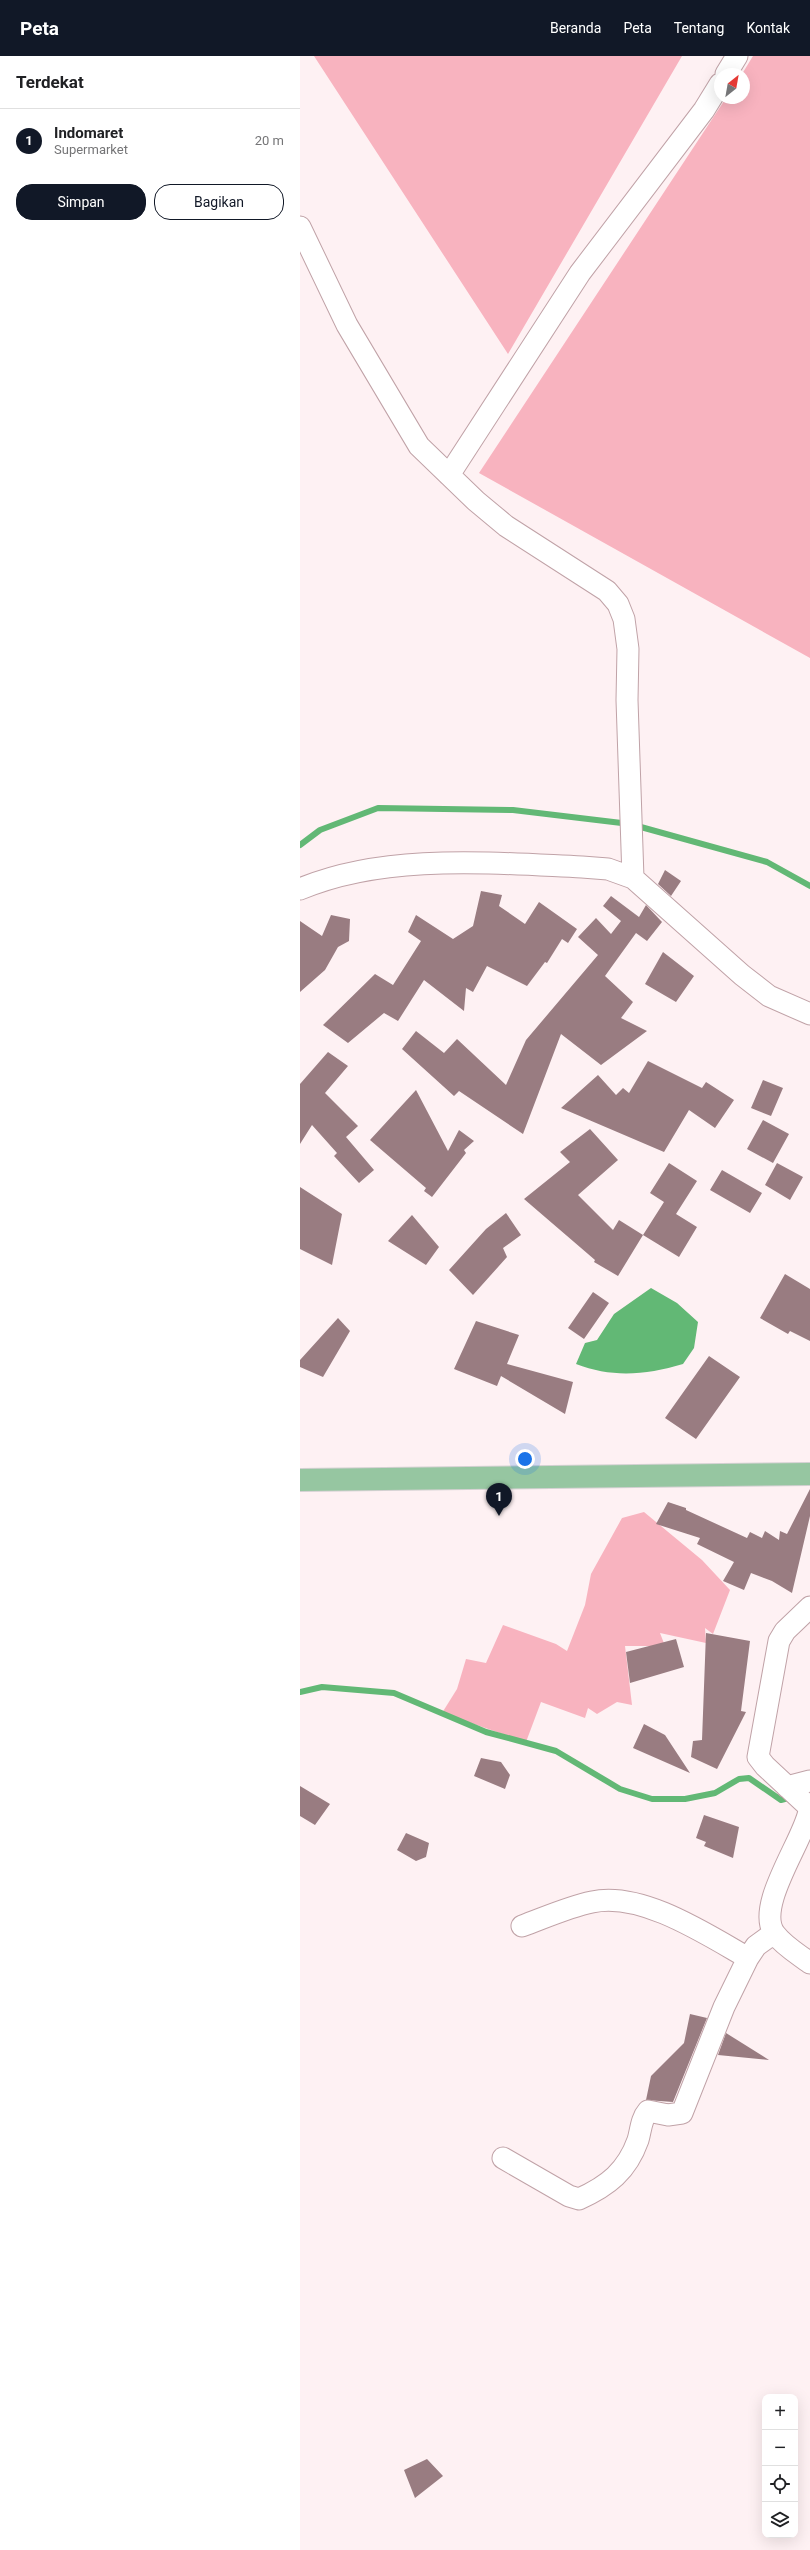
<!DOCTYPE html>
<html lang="id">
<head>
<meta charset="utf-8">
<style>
  body { margin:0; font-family:Roboto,sans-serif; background:#f2f2f2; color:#202124 }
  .controls { position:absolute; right:12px; bottom:12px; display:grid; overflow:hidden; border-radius:8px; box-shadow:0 4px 16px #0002 }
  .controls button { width:36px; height:36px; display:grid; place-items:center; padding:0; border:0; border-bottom:1px solid #e0e0e0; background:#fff; color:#202124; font:20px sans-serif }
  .compass { position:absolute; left:414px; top:12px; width:36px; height:36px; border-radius:50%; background:#fff; box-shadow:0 4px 16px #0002; rotate:31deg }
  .you { position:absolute; left:225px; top:1403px; width:14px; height:14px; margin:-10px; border:3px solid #fff; border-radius:50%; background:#1a73e8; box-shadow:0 0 0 6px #1a73e833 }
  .badge { display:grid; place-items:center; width:26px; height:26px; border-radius:50%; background:#111827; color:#fff; font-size:13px; font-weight:700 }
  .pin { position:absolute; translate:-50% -33px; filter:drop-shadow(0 1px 2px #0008) }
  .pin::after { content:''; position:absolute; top:21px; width:14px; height:12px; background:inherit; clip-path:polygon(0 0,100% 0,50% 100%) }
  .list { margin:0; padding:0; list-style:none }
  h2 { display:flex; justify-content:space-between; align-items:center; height:52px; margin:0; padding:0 16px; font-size:17px }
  h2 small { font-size:13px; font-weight:400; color:#757577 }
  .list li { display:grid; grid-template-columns:26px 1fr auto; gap:12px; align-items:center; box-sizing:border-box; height:64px; padding:0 16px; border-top:1px solid #e0e0e0 }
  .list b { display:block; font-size:15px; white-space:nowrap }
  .list p { margin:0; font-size:13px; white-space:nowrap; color:#757577 }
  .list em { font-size:13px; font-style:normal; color:#757577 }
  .actions { display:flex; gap:8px; padding:12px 16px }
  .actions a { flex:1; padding:9px 0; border:1px solid #111827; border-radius:16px; text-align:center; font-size:14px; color:#111827 }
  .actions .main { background:#111827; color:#fff }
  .icon { flex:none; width:22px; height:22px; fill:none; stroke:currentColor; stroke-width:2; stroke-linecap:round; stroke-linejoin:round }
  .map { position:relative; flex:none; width:510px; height:2494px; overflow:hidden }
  header { display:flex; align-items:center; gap:24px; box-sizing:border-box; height:56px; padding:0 20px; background:#111827; color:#fff }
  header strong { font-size:19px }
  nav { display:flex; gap:22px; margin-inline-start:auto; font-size:14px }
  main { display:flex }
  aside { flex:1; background:#fff }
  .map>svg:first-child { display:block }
  .green { fill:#f8b3bf }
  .water { fill:#62b875 }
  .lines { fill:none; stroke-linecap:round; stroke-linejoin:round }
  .stream { stroke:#62b875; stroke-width:6 }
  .building { fill:#997c81 }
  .minor-casing { stroke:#c0a2a7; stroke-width:23 }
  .primary-casing { stroke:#d4d1d2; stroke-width:24 }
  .minor { stroke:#fff; stroke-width:21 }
  .primary { stroke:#96c6a1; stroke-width:22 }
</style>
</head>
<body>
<header>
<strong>Peta</strong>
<nav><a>Beranda</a><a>Peta</a><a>Tentang</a><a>Kontak</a></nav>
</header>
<main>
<aside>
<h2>Terdekat<small></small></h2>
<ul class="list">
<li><span class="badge">1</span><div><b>Indomaret</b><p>Supermarket</p></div><em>20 m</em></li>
</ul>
<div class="actions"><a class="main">Simpan</a><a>Bagikan</a></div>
</aside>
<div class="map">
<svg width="510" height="2494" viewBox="0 0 510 2494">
  <rect width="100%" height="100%" fill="#fef1f3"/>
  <path class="green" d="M14 0H382L208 298Z
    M453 0H510V602L179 417 426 42H444V18H442Z
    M344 1456 402 1504 430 1534 413 1578 405 1572 406 1587 360 1577 372 1608 349 1590H325L332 1649 317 1646 297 1658 288 1652 285 1662 241 1646 226 1686 142 1657 157 1633 166 1603 186 1607 203 1569 256 1588 267 1595 285 1549 291 1518 322 1462Z"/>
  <path class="water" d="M351 1232 377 1247 398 1266 394 1292 383 1308C346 1319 312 1322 276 1308L285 1287 297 1284 314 1258Z"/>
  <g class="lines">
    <path class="stream" d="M0 789 20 774 78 752 213 754 330 768 467 806 510 830
      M0 1636 22 1631 94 1637 186 1676 256 1695 320 1733 352 1743H385L415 1737 439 1723 449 1722 481 1744 492 1741"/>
  </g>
  <path class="building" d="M365 814 381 825 371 840 358 828Z
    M181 835 202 839 199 850 225 868 239 846 277 873 268 887 262 883 247 907 245 906 227 930 187 910 173 936 166 932 164 955 124 924 98 965 84 957 48 987 23 969 75 918 93 929 121 885 108 876 116 859 153 883 173 870Z
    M311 840 339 861 346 849 362 866 347 885 336 877 305 920 333 946 321 962 347 975 301 1009 261 978 223 1078 159 1035 154 1040 102 993 116 975 144 997 157 983 206 1029 226 984 298 899 278 881 296 862 311 878 321 865 303 850Z
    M31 859 50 863 49 885 38 891 25 914 0 936V865L22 880Z
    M363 896 394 920 376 946 345 928Z
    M28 996 48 1010 25 1037 58 1070 46 1081 74 1114 59 1127 34 1100 37 1097 12 1069 0 1088V1028Z
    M348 1005 402 1032 406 1026 434 1044 415 1072 389 1054 364 1096 261 1052 298 1019 316 1039 323 1032 329 1037Z
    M463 1024 483 1032 471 1060 451 1052Z
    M116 1034 148 1095 159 1074 174 1085 164 1094 166 1097 132 1141 124 1135 126 1132 70 1084Z
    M463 1064 489 1078 473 1107 447 1093Z
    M290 1073 318 1104 278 1139 313 1174 319 1164 343 1179 318 1220 294 1206 295 1204 224 1143 270 1106 260 1096Z
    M369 1107 397 1125 376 1158 397 1171 379 1201 343 1179 364 1146 350 1137Z
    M477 1107 503 1121 490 1144 465 1129Z
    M422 1114 462 1137 450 1157 410 1134Z
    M0 1131 42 1158 32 1209 0 1193Z
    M206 1157 221 1179 203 1192 207 1201 173 1239 149 1214 186 1173Z
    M112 1159 139 1191 126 1209 88 1185Z
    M485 1218 510 1233V1285L490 1275 488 1278 460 1262Z
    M293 1236 309 1247 284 1283 268 1272Z
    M38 1262 50 1275 23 1321 0 1311V1304Z
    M176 1265 219 1279 207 1308 273 1326 265 1358 201 1320 197 1330 154 1313Z
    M409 1300 440 1321 396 1383 365 1362Z
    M510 1433V1460L492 1537 472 1525 451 1517 444 1534 423 1525 434 1506 397 1488 400 1482 356 1468 368 1446 386 1452V1454L447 1482 450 1476 462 1482 465 1475 479 1484 480 1475 487 1478Z
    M406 1577 450 1585 441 1655 446 1656 417 1713 391 1701 393 1685 402 1684Z
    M376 1583 384 1611 330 1627 326 1596Z
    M344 1668 365 1679 390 1717 333 1692Z
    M181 1702 201 1706 210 1719 205 1733 174 1720Z
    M0 1730 30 1748 15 1769 0 1760Z
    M404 1759 439 1771 433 1802 404 1790 406 1786 396 1782Z
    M106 1777 129 1787 126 1801 116 1805 97 1794Z
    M390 1958 407 1962 373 2046 346 2044 351 2020 384 1987Z
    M426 1977 469 2004 418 1999Z
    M127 2403 143 2420 115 2442 104 2414Z"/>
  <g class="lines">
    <g class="minor-casing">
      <path id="minor" d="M426 18 437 0
        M0 171 47 269 119 390 176 445 206 470 307 535 318 548 324 563 328 593 327 644 333 822 442 919 469 940 510 958
        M149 419 280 217 404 54 420 28
        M0 833C85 797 191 807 282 811L308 813 333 822
        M510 1551 485 1575 479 1585 458 1701 465 1710 507 1749 509 1755C504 1784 454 1851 475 1878 484 1890 498 1898 510 1907
        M487 1731 510 1725
        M222 1870C244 1862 268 1851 292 1846 341 1835 406 1878 448 1902
        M203 2102 269 2140 279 2143C308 2130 327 2115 338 2084 341 2074 341 2063 348 2055L368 2059 382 2057 424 1951 448 1902 456 1890 474 1877"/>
    </g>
    <g class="primary-casing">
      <path id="primary" d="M0 1424 510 1418"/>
    </g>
    <use href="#minor" class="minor"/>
    <use href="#primary" class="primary"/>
  </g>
</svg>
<div class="controls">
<button>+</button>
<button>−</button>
<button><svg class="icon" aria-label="locate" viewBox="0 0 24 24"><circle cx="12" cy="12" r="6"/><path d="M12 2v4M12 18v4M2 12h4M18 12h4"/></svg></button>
<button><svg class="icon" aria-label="layers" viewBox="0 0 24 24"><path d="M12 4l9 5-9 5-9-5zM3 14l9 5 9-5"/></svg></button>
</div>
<svg class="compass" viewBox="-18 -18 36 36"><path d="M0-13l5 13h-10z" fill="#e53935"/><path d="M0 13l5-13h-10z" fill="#757577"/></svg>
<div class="you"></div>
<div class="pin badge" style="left:199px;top:1460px">1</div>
</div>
</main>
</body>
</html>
